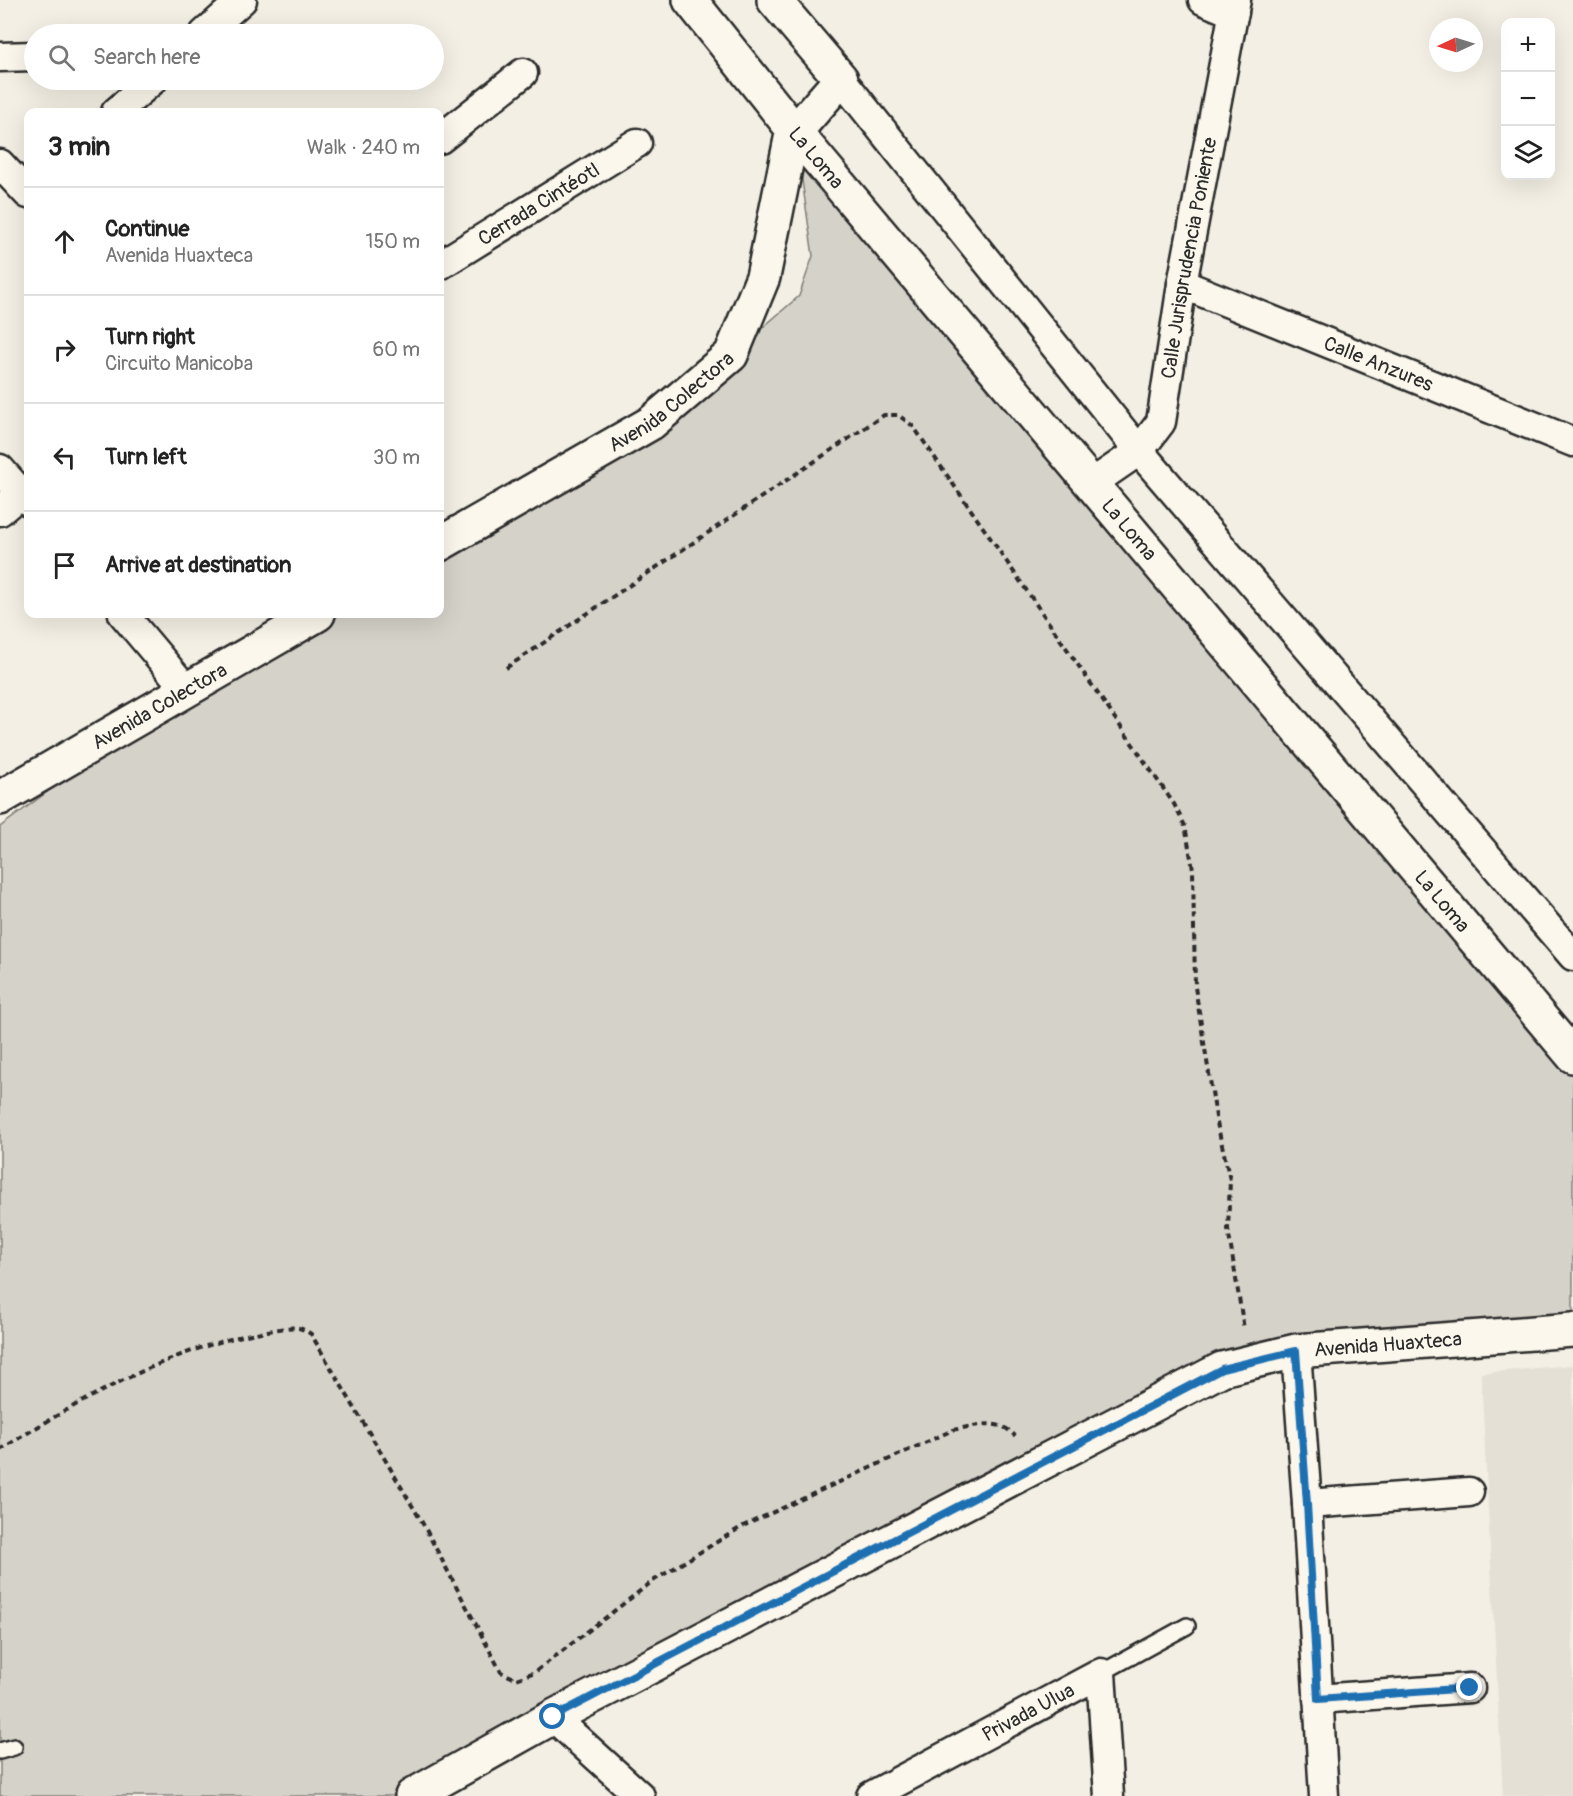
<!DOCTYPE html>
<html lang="en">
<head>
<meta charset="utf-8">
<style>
  body { margin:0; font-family:Pangolin,sans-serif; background:#f2f2f2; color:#222 }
  .controls { position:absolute; right:18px; top:18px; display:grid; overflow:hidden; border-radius:12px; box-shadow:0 6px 24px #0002 }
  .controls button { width:54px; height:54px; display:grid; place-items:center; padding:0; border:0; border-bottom:2px solid #e0e0e0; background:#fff; color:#222; font:30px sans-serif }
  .compass { position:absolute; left:1429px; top:18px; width:54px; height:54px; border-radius:50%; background:#fff; box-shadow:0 6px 24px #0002; rotate:266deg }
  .stop { position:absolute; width:18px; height:18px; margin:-14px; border:4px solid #1f6fb2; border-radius:50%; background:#fff }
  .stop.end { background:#1f6fb2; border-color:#fff; box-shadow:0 2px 6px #0008 }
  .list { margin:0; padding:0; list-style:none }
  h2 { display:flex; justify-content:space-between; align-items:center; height:78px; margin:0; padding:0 24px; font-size:26px }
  h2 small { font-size:20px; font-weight:400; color:#767676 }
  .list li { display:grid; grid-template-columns:39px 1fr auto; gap:18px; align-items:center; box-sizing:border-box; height:108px; padding:0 24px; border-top:2px solid #e0e0e0 }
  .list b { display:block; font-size:22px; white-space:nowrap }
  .list p { margin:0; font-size:20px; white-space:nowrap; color:#767676 }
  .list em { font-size:20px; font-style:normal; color:#767676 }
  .icon { flex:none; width:33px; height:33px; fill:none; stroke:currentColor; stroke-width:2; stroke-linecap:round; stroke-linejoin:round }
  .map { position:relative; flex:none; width:1573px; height:1796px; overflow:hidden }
  .search { position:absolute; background:#fff; box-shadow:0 6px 24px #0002; left:24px; top:24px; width:420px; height:66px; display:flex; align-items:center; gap:15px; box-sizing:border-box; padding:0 21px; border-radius:33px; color:#767676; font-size:22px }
  .panel { position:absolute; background:#fff; box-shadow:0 6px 24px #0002; left:24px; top:108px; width:420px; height:510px; border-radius:12px }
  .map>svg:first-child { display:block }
  .built { fill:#e4e0d6 }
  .green { fill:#d5d2c9; stroke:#807e7a; stroke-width:1.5 }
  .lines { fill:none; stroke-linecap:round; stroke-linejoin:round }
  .lane-casing { stroke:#2b2b2b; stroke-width:20 }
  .street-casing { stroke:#2b2b2b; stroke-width:33 }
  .secondary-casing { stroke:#2b2b2b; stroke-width:38 }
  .path { stroke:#2b2b2b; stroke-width:4; stroke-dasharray:6 4.5; stroke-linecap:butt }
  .lane { stroke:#fbf7ec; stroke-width:15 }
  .street { stroke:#fbf7ec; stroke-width:28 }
  .secondary { stroke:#fbf7ec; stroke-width:33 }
  .route { stroke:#1f6fb2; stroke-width:8 }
  .labels { text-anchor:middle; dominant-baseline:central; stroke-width:5; stroke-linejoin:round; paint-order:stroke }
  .street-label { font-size:20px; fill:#2b2b2b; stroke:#fbf7ec }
</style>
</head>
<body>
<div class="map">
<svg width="1573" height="1796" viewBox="0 0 1573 1796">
  <rect width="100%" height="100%" fill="#f3efe4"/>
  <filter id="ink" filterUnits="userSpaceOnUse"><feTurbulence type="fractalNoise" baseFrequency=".0167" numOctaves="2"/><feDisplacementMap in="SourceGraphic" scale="12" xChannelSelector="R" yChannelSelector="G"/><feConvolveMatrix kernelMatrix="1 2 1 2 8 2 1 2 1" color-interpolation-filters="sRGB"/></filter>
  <g filter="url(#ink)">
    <path class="built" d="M1573 1365V1796H1503L1481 1373Z"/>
    <path class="green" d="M795 132 1573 1046V1330L1222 1369 412 1796H0V827L186 689 318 614H440V544L731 355 799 296 813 256Z"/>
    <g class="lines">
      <g class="lane-casing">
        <path id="lane" d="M1101 1673 1187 1626
          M0 1751 14 1747"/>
      </g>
      <g class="street-casing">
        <g id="street">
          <path d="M1203 0 1234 13"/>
          <path d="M204 34 242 0"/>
          <path d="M0 57 34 56"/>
          <path d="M841 79 1139 451 1573 956"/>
          <path d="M116 112 153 80"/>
          <path d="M440 139 523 73"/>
          <path d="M0 164 28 194"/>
          <path id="s1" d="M440 265 637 143"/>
          <path id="s2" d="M1182 284 1573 442"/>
          <path d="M0 469 28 501"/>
          <path id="s3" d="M1091 484 1139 451 1161 422 1182 284 1236 0"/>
          <path d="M0 511 21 493"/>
          <path d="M123 614 186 689"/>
          <path d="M1296 1351 1307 1504 1324 1796"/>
          <path d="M1307 1504 1469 1492"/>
          <path d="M1318 1699 1470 1688"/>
          <path d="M553 1717 640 1796"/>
          <path id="s4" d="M871 1796 1101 1673 1109 1796"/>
        </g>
      </g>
      <g class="secondary-casing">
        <g id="secondary">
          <path id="s5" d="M690 0 795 132 1573 1056"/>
          <path id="s6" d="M440 544 651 423 731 355 763 277 791 139 795 132 841 79 774 0"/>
          <path id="s7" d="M0 798 318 614"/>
          <path id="s8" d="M412 1796 553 1717 1222 1369 1296 1351 1573 1330"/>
        </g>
      </g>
      <path class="path" d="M506 668 884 415H898L913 426 1174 804 1185 826 1193 869 1195 987 1217 1123 1230 1180 1228 1229 1244 1329
        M0 1450C78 1401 175 1346 267 1331 276 1330 290 1326 299 1328 303 1329 308 1332 311 1334L423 1524 501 1672 516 1679 535 1672 653 1581 743 1526 953 1430C974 1426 999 1417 1015 1436"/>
      <use href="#lane" class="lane"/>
      <use href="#street" class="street"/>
      <use href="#secondary" class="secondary"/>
    </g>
  </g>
  <g class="lines" filter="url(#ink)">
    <path class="route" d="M553 1717 1222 1369 1296 1351 1307 1504 1318 1699 1470 1688"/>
  </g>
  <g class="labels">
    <g class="street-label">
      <text stroke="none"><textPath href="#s5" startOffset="202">La Loma</textPath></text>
      <text stroke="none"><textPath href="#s1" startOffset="116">Cerrada Cintéotl</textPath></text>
      <text stroke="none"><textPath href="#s3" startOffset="261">Calle Jurisprudencia Poniente</textPath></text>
      <text stroke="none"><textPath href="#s2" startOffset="212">Calle Anzures</textPath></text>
      <text stroke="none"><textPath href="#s6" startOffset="272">Avenida Colectora</textPath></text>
      <text stroke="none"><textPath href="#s5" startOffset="688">La Loma</textPath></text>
      <text stroke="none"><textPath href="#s7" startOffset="184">Avenida Colectora</textPath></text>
      <text stroke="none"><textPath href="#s5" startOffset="1174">La Loma</textPath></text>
      <text stroke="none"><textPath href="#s8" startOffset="1084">Avenida Huaxteca</textPath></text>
      <text stroke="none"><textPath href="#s4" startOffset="178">Privada Ulua</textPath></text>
    </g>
  </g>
</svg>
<div class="controls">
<button>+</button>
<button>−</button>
<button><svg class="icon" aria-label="layers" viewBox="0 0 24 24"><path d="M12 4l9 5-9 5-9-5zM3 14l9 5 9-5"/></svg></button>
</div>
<svg class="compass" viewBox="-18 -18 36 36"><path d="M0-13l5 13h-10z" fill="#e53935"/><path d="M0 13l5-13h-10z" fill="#767676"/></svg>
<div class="stop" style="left:553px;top:1717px"></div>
<div class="stop end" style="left:1470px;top:1688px"></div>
<div class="search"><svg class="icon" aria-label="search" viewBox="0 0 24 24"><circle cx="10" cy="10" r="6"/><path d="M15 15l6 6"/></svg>Search here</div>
<section class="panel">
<h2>3 min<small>Walk · 240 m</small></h2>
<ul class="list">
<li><svg class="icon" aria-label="ahead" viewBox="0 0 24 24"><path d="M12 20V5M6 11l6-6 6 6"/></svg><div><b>Continue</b><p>Avenida Huaxteca</p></div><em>150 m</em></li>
<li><svg class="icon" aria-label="right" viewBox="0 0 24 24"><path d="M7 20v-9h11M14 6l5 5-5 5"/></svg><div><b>Turn right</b><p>Circuito Manicoba</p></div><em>60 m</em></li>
<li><svg class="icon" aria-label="left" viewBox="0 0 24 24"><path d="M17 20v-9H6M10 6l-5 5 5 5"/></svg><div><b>Turn left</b></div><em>30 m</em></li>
<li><svg class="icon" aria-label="arrive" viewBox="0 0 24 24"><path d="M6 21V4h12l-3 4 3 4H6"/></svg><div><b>Arrive at destination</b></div></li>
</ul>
</section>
</div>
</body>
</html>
